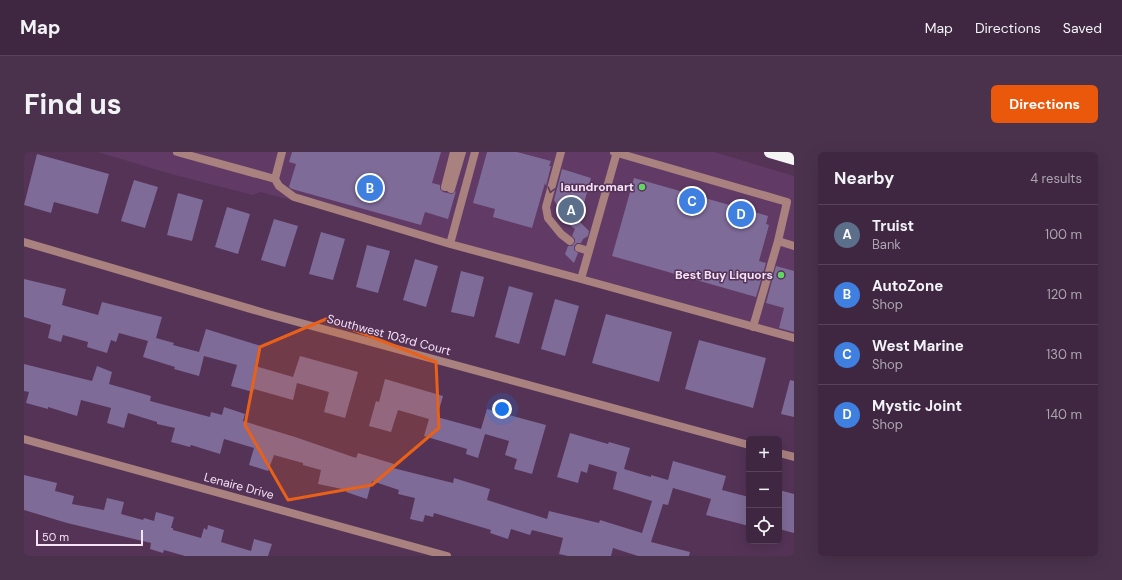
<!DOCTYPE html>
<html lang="en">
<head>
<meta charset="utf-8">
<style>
  body { margin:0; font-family:"DM Sans",sans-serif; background:#4a324c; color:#f1f3f6 }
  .controls { position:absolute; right:12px; bottom:12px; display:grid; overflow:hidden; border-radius:6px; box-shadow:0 4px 16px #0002 }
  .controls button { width:36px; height:36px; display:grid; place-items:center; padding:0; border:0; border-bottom:1px solid #58435a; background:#3f2641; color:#f1f3f6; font:20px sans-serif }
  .scale { position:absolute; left:12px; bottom:10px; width:107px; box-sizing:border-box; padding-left:4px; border:2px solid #f7e3f8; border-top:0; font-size:11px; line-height:14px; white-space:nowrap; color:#f7e3f8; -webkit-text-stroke:3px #543357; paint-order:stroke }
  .you { position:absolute; left:478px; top:257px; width:14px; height:14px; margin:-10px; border:3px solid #fff; border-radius:50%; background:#1a73e8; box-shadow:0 0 0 6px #1a73e833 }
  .badge { display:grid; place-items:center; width:26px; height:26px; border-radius:50%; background:#ea580c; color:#fff; font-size:13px; font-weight:700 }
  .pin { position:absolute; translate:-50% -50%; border:2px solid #fff; box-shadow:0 1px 4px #0006 }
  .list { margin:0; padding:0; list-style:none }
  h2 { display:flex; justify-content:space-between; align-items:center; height:52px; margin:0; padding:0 16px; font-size:17px }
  h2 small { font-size:13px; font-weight:400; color:#ada5b1 }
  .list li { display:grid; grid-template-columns:26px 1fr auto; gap:12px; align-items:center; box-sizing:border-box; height:60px; padding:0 16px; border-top:1px solid #58435a }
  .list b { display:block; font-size:15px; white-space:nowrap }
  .list p { margin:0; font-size:13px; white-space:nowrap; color:#ada5b1 }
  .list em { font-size:13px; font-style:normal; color:#ada5b1 }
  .icon { flex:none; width:22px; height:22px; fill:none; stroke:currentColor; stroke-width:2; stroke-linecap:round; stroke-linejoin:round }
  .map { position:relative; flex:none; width:770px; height:404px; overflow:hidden; border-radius:6px }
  header { display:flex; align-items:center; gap:24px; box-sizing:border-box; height:56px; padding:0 20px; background:#3f2641; border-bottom:1px solid #58435a }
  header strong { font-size:19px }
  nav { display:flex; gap:22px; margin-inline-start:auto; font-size:14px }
  .intro { display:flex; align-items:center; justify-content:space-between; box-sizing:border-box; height:96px; padding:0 24px }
  h1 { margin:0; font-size:28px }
  .button { padding:10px 18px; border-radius:6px; background:#ea580c; color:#fff; font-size:14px; font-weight:700 }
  main { display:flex; gap:24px; padding:0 24px }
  aside { flex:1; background:#3f2641; border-radius:6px; box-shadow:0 4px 16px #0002 }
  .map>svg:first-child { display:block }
  .built { fill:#613b65 }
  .building { fill:#7e6b98 }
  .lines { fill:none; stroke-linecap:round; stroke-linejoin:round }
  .lane { stroke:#a9817e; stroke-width:8 }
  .street { stroke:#a9817e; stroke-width:8 }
  .highway { stroke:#f4f4f4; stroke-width:12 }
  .oneway { stroke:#5c3b5b }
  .marked { fill:#e96018; fill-opacity:0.2; stroke:#e96018; stroke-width:3; stroke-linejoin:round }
  .poi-dot { fill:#65d467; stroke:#543357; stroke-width:1.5 }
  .labels { text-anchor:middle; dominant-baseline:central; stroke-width:3; stroke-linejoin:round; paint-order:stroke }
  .poi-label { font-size:12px; font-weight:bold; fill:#f7e3f8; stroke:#543357; text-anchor:end }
  .street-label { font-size:12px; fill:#f7e3f8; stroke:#543357 }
</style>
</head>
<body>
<header>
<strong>Map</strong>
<nav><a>Map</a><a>Directions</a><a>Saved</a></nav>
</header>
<div class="intro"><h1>Find us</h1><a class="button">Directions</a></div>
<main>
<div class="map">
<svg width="770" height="404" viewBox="0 0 770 404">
  <rect width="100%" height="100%" fill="#543357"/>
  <path class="built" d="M74 0H690L770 24V182L562 124 236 40 229 43 147 22Z"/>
  <path class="building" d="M268 0H417L408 31 416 33V37L419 40 428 42 432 39 424 67 401 60 397 73 268 37 265 35 272 12 265 10Z
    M463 0H493L527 9 525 14H527L522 34 521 31 508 76 469 65 471 57 449 51Z
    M13 2 85 22 74 62 30 50 27 61 0 53Z
    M538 17 567 26 555 69 565 79 564 84 559 87 557 91H553L550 94V98L554 101 550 111 541 102 544 94H548L551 90V87L548 84 551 77 542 70 530 48Z
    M610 26 744 64 742 72 745 73 735 109 742 111 732 145 588 104Z
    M110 28 134 35 121 76 97 69Z
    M154 41 179 48 168 89 143 83Z
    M203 55 226 62 214 102 191 95Z
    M250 67 274 74 261 115 237 108Z
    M297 80 321 87 309 128 285 122Z
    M343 93 366 99 354 141 332 135Z
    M391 107 414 114 402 155 379 148Z
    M752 114 770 119V180L755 176 760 156 742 151Z
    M437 119 460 125 450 165 427 160Z
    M0 127 42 137 38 153 74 163 78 150 138 165 132 186 150 191 149 193 175 200 182 177 237 194 231 214 269 225 276 204 334 220 321 266 300 260 305 240 273 231 269 248 230 237 229 240 207 234 213 213 180 204 175 224 150 217 151 215 119 205 124 189 95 181 92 190 87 188 83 201 63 195 64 190 39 183 37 190 24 186 27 173 0 165Z
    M485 134 509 141 495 192 471 185Z
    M531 147 555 154 541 204 517 197Z
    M582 162 648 180 635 230 568 211Z
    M675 188 742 206 729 256 661 237Z
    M0 212 68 229 73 214 88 220 85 232 127 244 126 249 186 265 187 260 198 263 200 255 221 262 219 269 271 285 332 306 334 301 370 312 369 316 429 331 430 326 466 337 463 348 523 367 525 359 575 371 576 368 618 381 628 349 589 337 593 320 565 312 563 321 557 319 554 331 533 325 546 281 584 292 585 290 606 296 600 317 627 325V323L644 328 649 309 702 324 698 338 725 345V374L682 363 687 347 649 336 644 353 639 352 627 390 666 400 665 404H614L589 396 587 404H544L535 402 539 386 508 378 506 383 487 377 484 387 466 381 467 378 410 361 409 365 401 363 399 370 386 367 391 346 374 342 375 338 348 329 343 347 322 340 323 338 294 332 297 318 279 313V311L250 303 244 319 225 313 230 296 200 287 196 302 167 293 166 295 147 290 151 276 133 272V270L104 261 100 276 83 271 87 256 57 248 53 264 24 255V257L2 251 5 240 0 239Z
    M361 227 419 244 413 265 457 277 463 257 522 273 508 322 490 317 493 307 481 303 485 289 461 282 454 306 442 302 443 297 400 284 405 267 374 258 367 280 345 274 352 249 355 250Z
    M766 228 770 229V265L757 262Z
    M0 323 33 331 31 339 50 344 48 352 80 358 83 346 100 350 97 362 119 368 120 366 130 369 132 360 150 365 147 376H149V378L177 386 180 376 183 378 184 373 200 378 197 390 227 399 230 387 248 392 244 404H161L140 398 139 401 126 397 127 391 43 371 0 358Z
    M755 338 770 342V381L755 377Z"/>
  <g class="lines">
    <path class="lane" d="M153 0 251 27 258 0
      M537 0 522 55 524 66 537 82 546 89
      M590 0 763 50 754 89 770 94
      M251 27 255 34 270 45 426 92 451 0
      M421 35 430 0
      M427 37 438 0
      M426 92 557 127 770 186
      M555 96 565 99
      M557 127 593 0
      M729 175 754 89"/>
    <path class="street" d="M0 90 244 162 725 293
      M0 287 423 404
      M755 301 770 305"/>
    <path class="highway" d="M746 0 770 7"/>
  </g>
  <defs><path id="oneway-chevron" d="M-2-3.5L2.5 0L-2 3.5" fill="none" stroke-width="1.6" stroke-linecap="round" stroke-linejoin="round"/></defs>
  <use class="oneway" href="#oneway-chevron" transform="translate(527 38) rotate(105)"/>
  <path class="marked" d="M302 167 412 210 415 276 348 333 264 348 221 273 236 195Z"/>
  <g class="poi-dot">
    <circle cx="618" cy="35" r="4"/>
    <circle cx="757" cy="123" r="4"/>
  </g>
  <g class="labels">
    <g class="poi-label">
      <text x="610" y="35">laundromart</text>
      <text x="749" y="123">Best Buy Liquors</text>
    </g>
    <g class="street-label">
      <text transform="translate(365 183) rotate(15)">Southwest 103rd Court</text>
      <text transform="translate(215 334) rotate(15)">Lenaire Drive</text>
    </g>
  </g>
</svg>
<div class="controls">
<button>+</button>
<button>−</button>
<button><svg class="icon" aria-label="locate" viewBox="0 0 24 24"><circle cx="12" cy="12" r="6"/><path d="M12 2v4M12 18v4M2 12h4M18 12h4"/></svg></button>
</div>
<div class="scale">50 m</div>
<div class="you"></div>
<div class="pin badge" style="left:547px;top:58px;background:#5c6f8a">A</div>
<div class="pin badge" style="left:346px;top:36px;background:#3f7fe0">B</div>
<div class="pin badge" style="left:668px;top:49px;background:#3f7fe0">C</div>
<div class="pin badge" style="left:717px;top:62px;background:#3f7fe0">D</div>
</div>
<aside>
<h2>Nearby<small>4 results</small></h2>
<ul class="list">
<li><span class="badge" style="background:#5c6f8a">A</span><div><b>Truist</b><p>Bank</p></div><em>100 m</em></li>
<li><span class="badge" style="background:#3f7fe0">B</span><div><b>AutoZone</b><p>Shop</p></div><em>120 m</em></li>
<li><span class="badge" style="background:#3f7fe0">C</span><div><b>West Marine</b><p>Shop</p></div><em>130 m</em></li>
<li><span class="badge" style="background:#3f7fe0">D</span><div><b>Mystic Joint</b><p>Shop</p></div><em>140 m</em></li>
</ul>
</aside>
</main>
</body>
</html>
